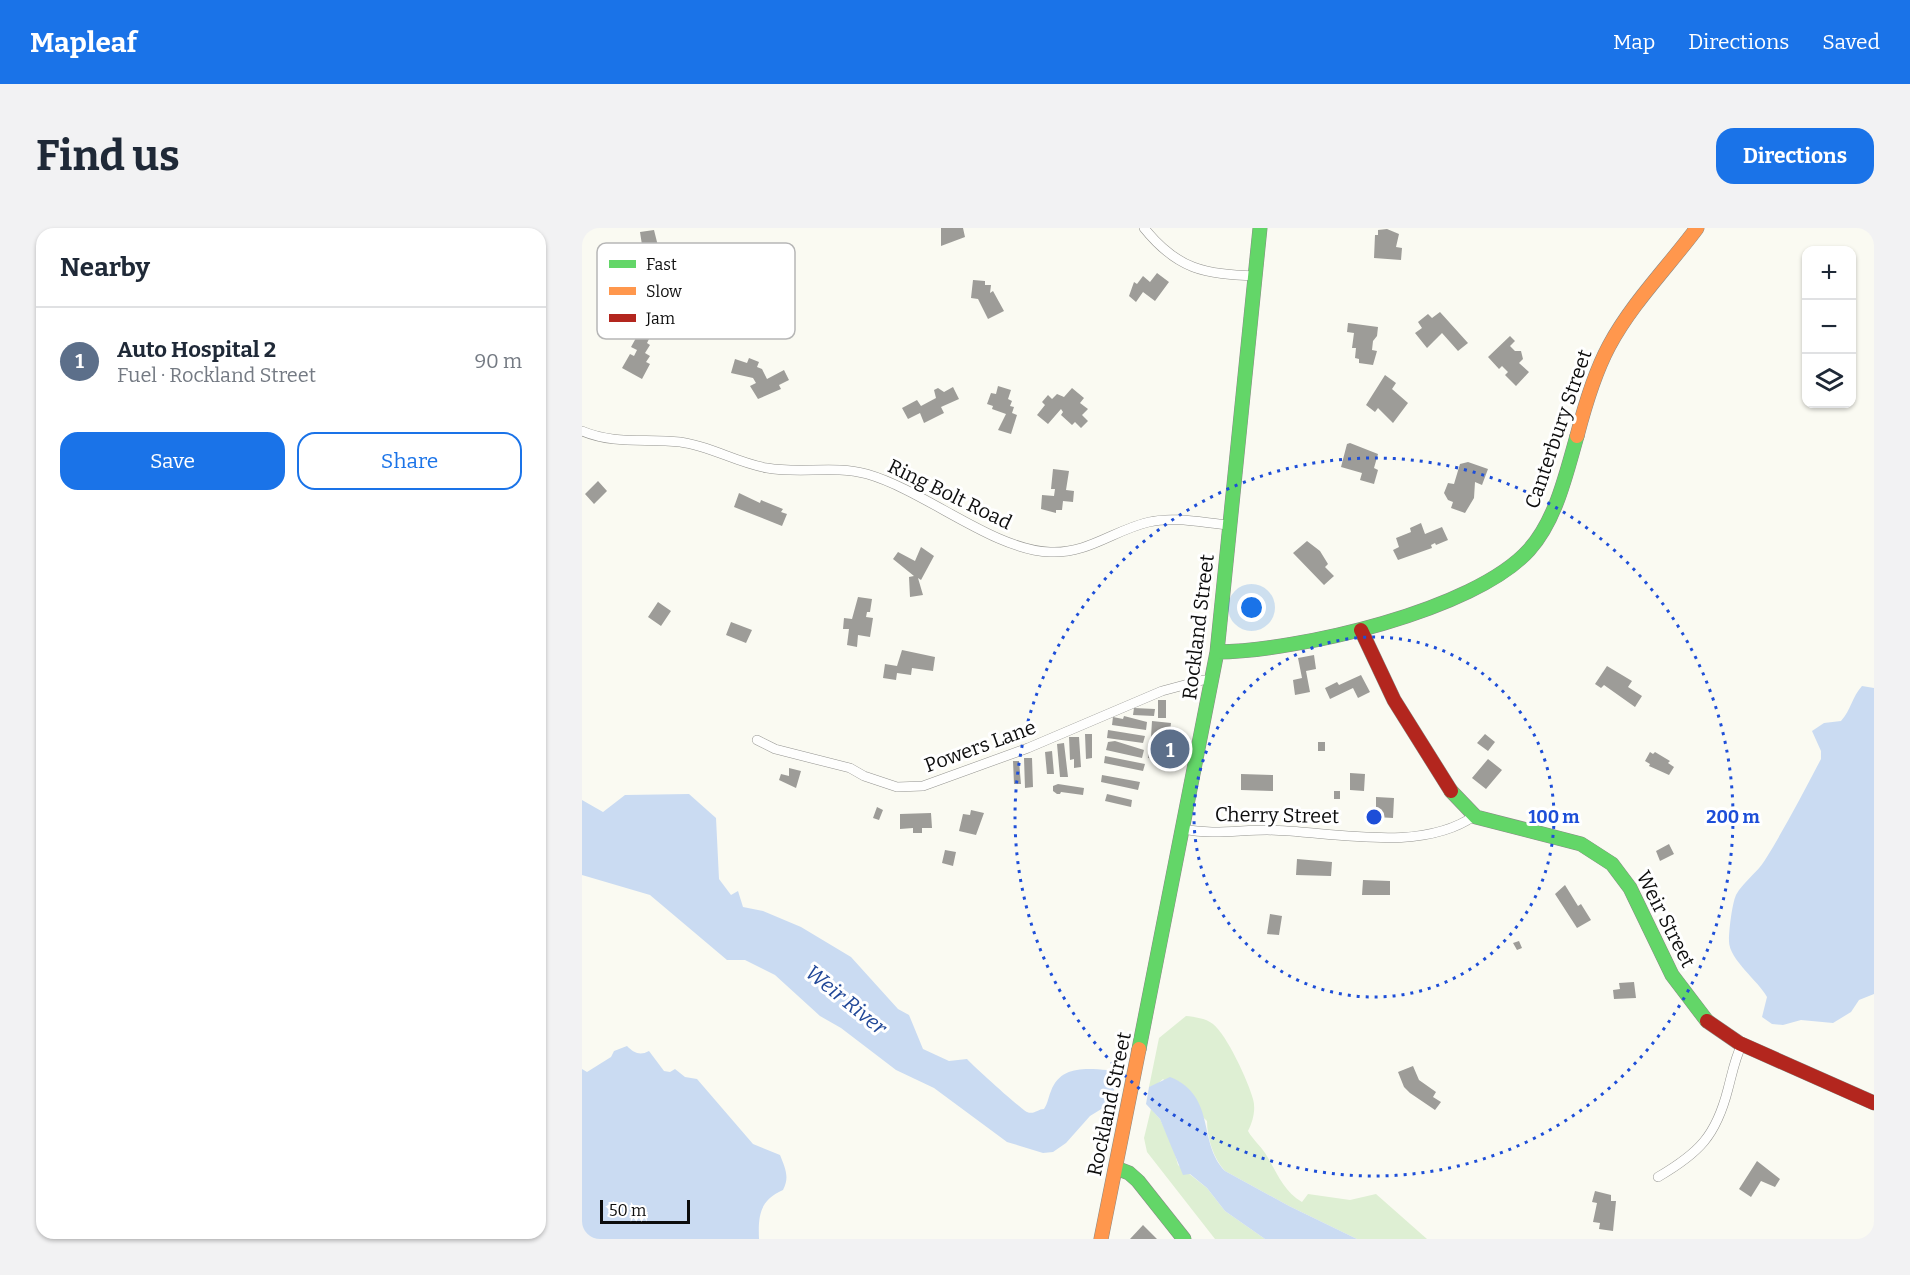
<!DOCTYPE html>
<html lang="en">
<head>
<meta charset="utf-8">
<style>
  body { margin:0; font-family:Bitter,serif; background:#f2f2f3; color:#1f2937 }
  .controls { position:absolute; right:18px; top:18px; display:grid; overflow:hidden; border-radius:12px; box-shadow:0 2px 4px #0004 }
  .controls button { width:54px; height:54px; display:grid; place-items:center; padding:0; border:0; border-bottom:2px solid #e0e1e3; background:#fff; color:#1f2937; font:30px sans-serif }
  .scale { position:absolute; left:18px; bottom:15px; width:90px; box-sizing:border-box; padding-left:6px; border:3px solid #0d0d0d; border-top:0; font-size:16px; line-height:21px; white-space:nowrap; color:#0d0d0d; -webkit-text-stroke:4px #fff; paint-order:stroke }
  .you { position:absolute; left:670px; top:380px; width:21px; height:21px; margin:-15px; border:4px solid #fff; border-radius:50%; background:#1a73e8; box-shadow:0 0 0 9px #1a73e833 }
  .badge { display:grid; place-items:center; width:39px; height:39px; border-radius:50%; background:#1a73e8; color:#fff; font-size:20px; font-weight:700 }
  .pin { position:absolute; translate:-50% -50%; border:3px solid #fff; box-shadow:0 2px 6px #0006 }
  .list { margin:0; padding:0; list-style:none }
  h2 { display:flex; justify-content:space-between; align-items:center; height:78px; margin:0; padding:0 24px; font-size:26px }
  h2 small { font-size:20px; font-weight:400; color:#747a83 }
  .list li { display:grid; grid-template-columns:39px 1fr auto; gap:18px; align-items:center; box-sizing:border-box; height:108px; padding:0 24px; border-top:2px solid #e0e1e3 }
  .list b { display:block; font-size:22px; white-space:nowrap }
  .list p { margin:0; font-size:20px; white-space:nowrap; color:#747a83 }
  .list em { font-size:20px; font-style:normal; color:#747a83 }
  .actions { display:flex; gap:12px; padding:18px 24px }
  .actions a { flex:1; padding:14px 0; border:2px solid #1a73e8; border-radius:18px; text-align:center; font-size:21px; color:#1a73e8 }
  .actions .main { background:#1a73e8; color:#fff }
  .icon { flex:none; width:33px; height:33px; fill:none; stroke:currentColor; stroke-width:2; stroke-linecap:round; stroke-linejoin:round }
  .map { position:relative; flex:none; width:1292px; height:1011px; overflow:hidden; border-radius:18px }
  header { display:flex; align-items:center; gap:36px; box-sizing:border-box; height:84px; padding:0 30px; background:#1a73e8; color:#fff }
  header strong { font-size:28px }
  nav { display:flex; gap:33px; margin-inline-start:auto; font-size:21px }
  .intro { display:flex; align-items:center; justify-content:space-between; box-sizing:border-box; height:144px; padding:0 36px }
  h1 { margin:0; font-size:42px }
  .button { padding:15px 27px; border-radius:18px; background:#1a73e8; color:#fff; font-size:21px; font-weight:700 }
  main { display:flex; gap:36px; padding:0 36px }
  aside { flex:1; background:#fff; border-radius:18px; box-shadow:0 2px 4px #0004 }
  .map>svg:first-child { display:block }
  .green { fill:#deefd3 }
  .water { fill:#cadbf2 }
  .building { fill:#9d9c98 }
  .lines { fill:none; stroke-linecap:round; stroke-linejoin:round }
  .street-casing { stroke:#949490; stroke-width:10 }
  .fast-casing { stroke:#8a8a87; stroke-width:15 }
  .slow-casing { stroke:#8a8a87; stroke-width:15 }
  .jam-casing { stroke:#8a8a87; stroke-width:15 }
  .street { stroke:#fefefd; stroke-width:9 }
  .fast { stroke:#63d668; stroke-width:14 }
  .slow { stroke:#ff974d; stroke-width:14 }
  .jam { stroke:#b3261e; stroke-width:14 }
  .ring { fill:none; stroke:#1d4ed8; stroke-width:3; stroke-dasharray:3 6 }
  .labels { text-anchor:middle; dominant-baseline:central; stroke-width:6; stroke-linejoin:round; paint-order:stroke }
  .street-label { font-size:20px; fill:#0d0d0d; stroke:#fff }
  .water-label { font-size:21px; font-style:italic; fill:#1f4697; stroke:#fff }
  .key { fill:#fff; stroke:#b6b6b6; stroke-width:1.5 }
  .key-label { font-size:16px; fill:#0d0d0d }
  .centre { fill:#1d4ed8; stroke:#fff; stroke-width:3 }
  .ring-label { font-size:18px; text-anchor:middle; font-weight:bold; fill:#1d4ed8; stroke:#fff; stroke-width:6; stroke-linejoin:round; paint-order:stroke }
</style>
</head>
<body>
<header>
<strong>Mapleaf</strong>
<nav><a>Map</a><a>Directions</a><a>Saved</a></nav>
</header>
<div class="intro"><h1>Find us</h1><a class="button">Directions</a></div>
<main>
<aside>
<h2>Nearby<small></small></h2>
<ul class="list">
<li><span class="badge" style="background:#5c6f8a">1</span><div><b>Auto Hospital 2</b><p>Fuel · Rockland Street</p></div><em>90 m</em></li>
</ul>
<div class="actions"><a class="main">Save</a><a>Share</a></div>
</aside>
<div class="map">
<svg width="1292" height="1011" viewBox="0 0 1292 1011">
  <rect width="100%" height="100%" fill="#fafaf2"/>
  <path class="green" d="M604 788C613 789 623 790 631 796 645 807 666 853 671 871 674 881 671 893 666 903 671 912 678 917 683 925 695 944 701 963 720 974L726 966 768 972 794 966 845 1011H775L707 978 643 943C631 930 625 909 625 893L581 851 573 858 567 859 577 810Z
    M569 881 578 891 591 919 596 937 625 960 643 983 683 1011H633L565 924 562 910Z"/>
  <path class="water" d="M1280 458 1292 460V766L1277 772 1269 784 1251 795 1219 792 1201 797 1190 796 1180 789 1185 769C1177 753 1146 731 1147 712 1147 702 1150 676 1154 667 1161 654 1175 645 1183 632 1203 600 1221 565 1239 531V523L1230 503 1242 495 1259 493C1269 482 1270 469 1280 458Z
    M107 566 134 590 137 651 149 667 156 663 161 679 181 683 219 699 269 729 316 781 327 787 341 821 367 833 385 831C389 836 441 883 445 884 452 887 456 881 462 881 466 875 466 870 469 863 478 838 503 840 525 842L534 853 529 875 508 888 484 915 471 924 461 925 425 914 352 860 314 842 259 800 238 788 193 747 163 732H145L68 667 0 647V572L21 584 43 567Z
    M45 818C52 825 58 828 67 823L82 843 88 844 93 841 103 849 115 851 171 916 198 927C203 940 208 949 201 962 178 972 176 987 177 1011H0V841L5 844 29 829 32 823Z
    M588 849C635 868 615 914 643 943L707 978 775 1011H683L643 983 625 960 608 946 601 947 578 891 564 876 567 859Z"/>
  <path class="building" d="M359 0H381L383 9 359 18Z
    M805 1 817 6 814 19 820 20 819 32 792 30 793 7H796V2Z
    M72 2 77 22 84 21V28H101L102 36 70 39V16L60 17 58 4Z
    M575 45 587 54 573 73 561 64 554 74 547 68 552 54 555 56 561 48 568 54Z
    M391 52 403 53V57H409L408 65 411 63 422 83 406 91 396 71 389 70Z
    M858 84 886 115 876 123 860 105 845 120 833 105 840 100 836 94 846 86 850 90Z
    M66 89 67 94 77 90 82 104 68 109 65 115 68 117 63 125 68 128 64 134 68 136 60 151 40 140 48 126 52 128 55 122 49 119 54 110 51 108 54 101 57 103 58 100 55 92Z
    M766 95 796 99 795 108 791 113 790 122 795 123 791 137 777 135V131L773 130 774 120H770L772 105 765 104Z
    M928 108 933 113 928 118 933 123H939L941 131 937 135 947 144 934 158 923 147 926 144 920 138 917 141 906 129Z
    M167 130 177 134 175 139 180 141 185 151 202 142 207 152 197 157 199 161 176 171 168 158 174 155 171 150 149 145 153 131 165 135Z
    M803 147 814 155 810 161 826 175 811 195 796 180 793 184 784 177Z
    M416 158 429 162 426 171 430 173 428 178 432 179 430 185 435 187 429 206 416 202 424 186 410 181 411 178 405 176 409 165 414 166Z
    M371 159 377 171 359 179 362 185 342 195 338 185 326 191 320 180 335 172 339 178 354 170 352 162 356 160 362 164Z
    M490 160 502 170 498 175 506 181 500 187 506 193 499 200 493 194 490 197 479 187 481 184 479 181 466 196 455 187 463 177 460 174 466 167 470 171 475 166 482 169Z
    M768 215 796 226 792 240 796 242 792 256 778 252 780 245 759 239 765 216Z
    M886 234 906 241 900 257 893 254 892 270 883 285 869 280 871 274 866 272 862 265 866 255 872 256 878 236Z
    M471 241 487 243 484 262 492 263 491 274 481 273 480 282H474V285L459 281 460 267 472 268 473 261H469Z
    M16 253 25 263 12 276 3 266Z
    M157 265 178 275 179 272 201 281 199 284 205 286 200 298 152 279Z
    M839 295 843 306 860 299 866 312 854 317 853 315 849 317 850 320 816 332 811 322 817 319 814 310 829 304 828 300Z
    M725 313 738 323 746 336 743 339 752 348 742 357 711 325Z
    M339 319 352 328 339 352 336 350 341 367 328 369 327 349 332 348 311 331 316 324 333 333Z
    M276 369 290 371 288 384H285L284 389 291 390 288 409 276 407 275 419 265 417 267 401H261L262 390 270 391Z
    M76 374 89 383 79 398 66 389Z
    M149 394 170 402 164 415 144 407Z
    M320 422 353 429 351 443 330 440 329 447 315 445 314 452 301 450 303 436 315 438Z
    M732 427 734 441 724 443 728 464 713 467 711 452 720 450 716 430Z
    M1025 438 1050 453 1046 459 1060 468 1053 479 1022 457 1019 460 1013 456Z
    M779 447 788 464 776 470 771 460 748 471 743 460 755 454 757 457Z
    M576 472H584V490H576Z
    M552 480 573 481 572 488 551 487Z
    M542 488 565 494 564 502 530 497 531 489 541 491Z
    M570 493 589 495 585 532 566 530 568 512 574 513V510L569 509Z
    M526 502 563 508 561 515 525 510Z
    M503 506H510V530L504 531Z
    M903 506 913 514 906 523 895 515Z
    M487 509H497L499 539 492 540V531L488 532Z
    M533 513 562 522 560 530 524 522 526 514Z
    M736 514H743V523H736Z
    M482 515 486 549H478L475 516Z
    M470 523 472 546H465L463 524Z
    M1068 524 1071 526 1073 524 1088 533 1086 535 1092 539 1087 547 1067 538 1068 536 1063 533Z
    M523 528 563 536 561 543 522 535Z
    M442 530H450L451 559 443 560Z
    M906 531 920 542 904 561 890 550Z
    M431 533H437L439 556H432Z
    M207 540 219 543 214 560 197 552 199 546 207 548Z
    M768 545 783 546 782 563 768 562Z
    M659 546 691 547V563L659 562Z
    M520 547 558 554 556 562 519 554Z
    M476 556 502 560 501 567 479 564 478 566H475L471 563V558Z
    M752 563H758V571H752Z
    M525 566 550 572 549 579 523 573Z
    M794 569 812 570 811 590 794 589Z
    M295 579 301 582 297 592 291 590Z
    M389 582 402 585 394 607 377 603 381 586 388 587Z
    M349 585 350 600H340V605H331V600L318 601V586Z
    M1087 616 1092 626 1078 633 1074 623Z
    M363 622 374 624 371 638 360 635Z
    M715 631 750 634 749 648 714 647Z
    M781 652 808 653V667H780Z
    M983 657 996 678 999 676 1009 692 995 700 973 666Z
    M688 686 700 688 697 707 685 706Z
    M937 713 940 720 935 722 931 715Z
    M1052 754 1054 770 1032 771 1031 762 1038 761 1037 755Z
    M831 838 837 852 854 864 851 869 859 874 853 882 828 865 822 859 816 844Z
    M1175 933 1198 951 1193 959 1179 953 1169 969 1157 961Z
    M1013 963 1029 967V973H1034L1031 1003 1017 1001 1018 995 1011 994 1015 975 1010 974Z
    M561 997 575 1011H548Z"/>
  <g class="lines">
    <g class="street-casing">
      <path id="street" d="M562 0C596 42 622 46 674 48
        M0 203C33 217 64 210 98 214 129 218 155 235 185 240 219 246 252 237 285 246 344 263 411 322 468 324 506 326 532 302 567 294 592 288 622 295 648 297
        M175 512 193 521 268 540 282 548 315 559 341 558 446 520 580 463 621 452H630
        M602 601C629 607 657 602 685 602 747 603 838 626 892 588
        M1076 949C1117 925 1134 908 1146 861 1150 846 1153 830 1160 816"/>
    </g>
    <g class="fast-casing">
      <path id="fast" d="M635 424C716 423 892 383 947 322 974 292 984 246 995 208
        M869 563 894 589 999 616 1030 636 1048 660 1090 747 1125 793
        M557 821 635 424 678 0
        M534 940 547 945 556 953 602 1011"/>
    </g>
    <g class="slow-casing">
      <path id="slow" d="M995 208C1003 177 1012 146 1027 118 1050 75 1086 39 1115 0
        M519 1011 557 821"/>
    </g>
    <g class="jam-casing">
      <path id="jam" d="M779 402 812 472 869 563
        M1125 793 1157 815 1292 875"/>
    </g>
    <use href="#street" class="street"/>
    <use href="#fast" class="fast"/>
    <use href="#slow" class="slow"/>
    <use href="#jam" class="jam"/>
  </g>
  <g class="ring">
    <circle cx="792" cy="589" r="180"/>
    <circle cx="792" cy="589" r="359"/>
  </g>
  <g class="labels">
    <g class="street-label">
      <text transform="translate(976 201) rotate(-71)">Canterbury Street</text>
      <text transform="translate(368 266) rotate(26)">Ring Bolt Road</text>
      <text transform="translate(616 399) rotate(-83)">Rockland Street</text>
      <text transform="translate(398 518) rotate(-20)">Powers Lane</text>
      <text transform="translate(695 587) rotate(1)">Cherry Street</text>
      <text transform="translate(1084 691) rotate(63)">Weir Street</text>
      <text transform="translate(527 876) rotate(-78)">Rockland Street</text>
    </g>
    <g class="water-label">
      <text transform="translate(264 772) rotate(39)">Weir River</text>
    </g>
  </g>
  <rect x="15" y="15" width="198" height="96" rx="9" class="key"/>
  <rect x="27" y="32" width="27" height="8" fill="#63d668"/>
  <rect x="27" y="59" width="27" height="8" fill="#ff974d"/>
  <rect x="27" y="86" width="27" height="8" fill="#b3261e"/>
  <g class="key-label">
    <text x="64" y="42">Fast</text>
    <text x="64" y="69">Slow</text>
    <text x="64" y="96">Jam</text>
  </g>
  <circle cx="792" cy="589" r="9" class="centre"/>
  <g class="ring-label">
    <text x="972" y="595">100 m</text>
    <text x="1151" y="595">200 m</text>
  </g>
</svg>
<div class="controls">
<button>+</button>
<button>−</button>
<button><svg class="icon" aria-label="layers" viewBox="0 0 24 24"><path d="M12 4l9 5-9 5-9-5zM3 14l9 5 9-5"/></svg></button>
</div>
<div class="scale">50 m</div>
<div class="you"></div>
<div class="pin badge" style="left:588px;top:521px;background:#5c6f8a">1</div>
</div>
</main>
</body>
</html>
